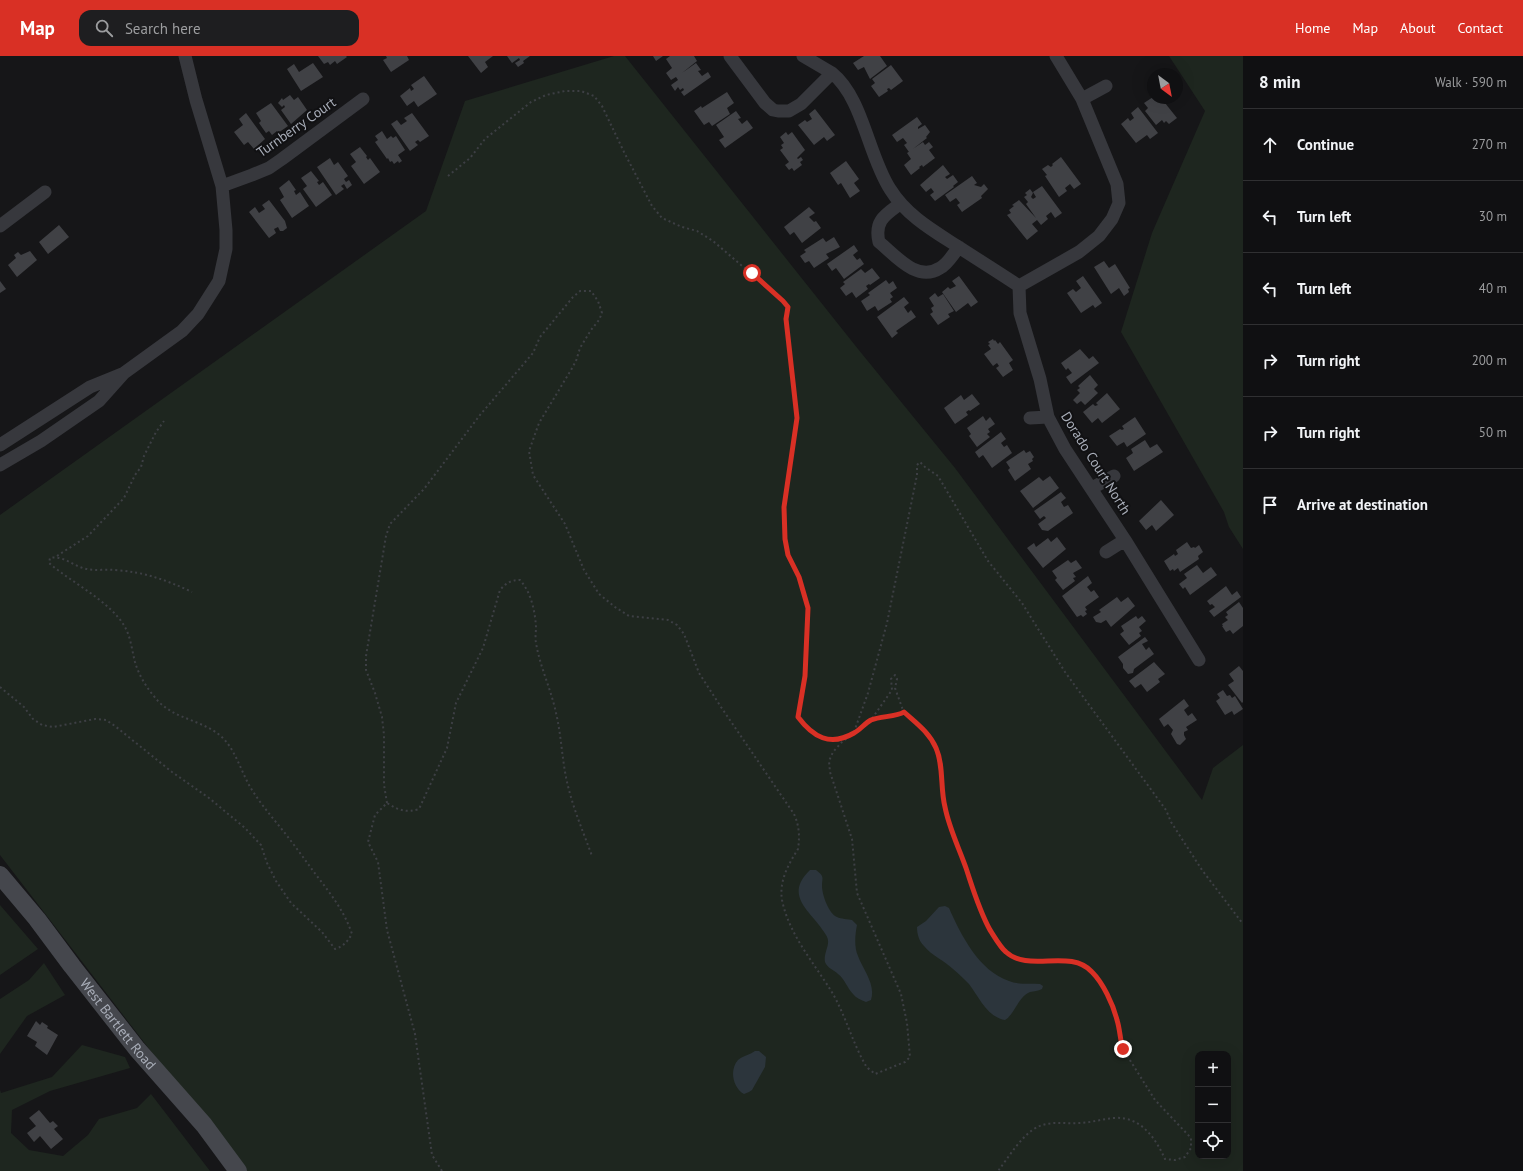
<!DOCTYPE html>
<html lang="en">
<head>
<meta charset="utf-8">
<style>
  body { margin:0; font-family:"PT Sans",sans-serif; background:#1e1e20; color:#f1f3f6 }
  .controls { position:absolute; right:12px; bottom:12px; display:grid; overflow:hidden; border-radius:8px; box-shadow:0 4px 16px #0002 }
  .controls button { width:36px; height:36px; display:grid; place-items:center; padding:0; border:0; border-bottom:1px solid #303032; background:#101012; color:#f1f3f6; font:20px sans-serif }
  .compass { position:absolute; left:1147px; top:12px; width:36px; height:36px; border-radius:50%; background:#101012; box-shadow:0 4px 16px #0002; rotate:148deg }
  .stop { position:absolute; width:12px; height:12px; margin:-9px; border:3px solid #d93025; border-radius:50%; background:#fff }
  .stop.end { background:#d93025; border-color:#fff; box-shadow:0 1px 4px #0008 }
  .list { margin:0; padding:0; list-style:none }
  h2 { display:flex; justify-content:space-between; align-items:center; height:52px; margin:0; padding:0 16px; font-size:17px }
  h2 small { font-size:13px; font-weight:400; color:#9c9d9f }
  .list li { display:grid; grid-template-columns:26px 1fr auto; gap:12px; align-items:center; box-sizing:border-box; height:72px; padding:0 16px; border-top:1px solid #303032 }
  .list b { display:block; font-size:15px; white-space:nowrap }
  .list em { font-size:13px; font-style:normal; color:#9c9d9f }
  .icon { flex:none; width:22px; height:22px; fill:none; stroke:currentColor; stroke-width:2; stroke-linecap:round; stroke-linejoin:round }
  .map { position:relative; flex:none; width:1243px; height:1115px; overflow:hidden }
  header { display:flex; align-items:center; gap:24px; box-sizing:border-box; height:56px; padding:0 20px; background:#d93025; color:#fff }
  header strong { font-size:19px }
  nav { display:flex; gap:22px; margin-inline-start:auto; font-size:14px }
  .search { width:280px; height:36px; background:#1e1e20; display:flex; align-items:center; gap:10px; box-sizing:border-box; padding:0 14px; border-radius:12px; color:#9c9d9f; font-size:15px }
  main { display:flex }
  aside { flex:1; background:#101012 }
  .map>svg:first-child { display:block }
  .green { fill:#1e261f; fill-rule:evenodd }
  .water { fill:#2c353c }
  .building { fill:#404145 }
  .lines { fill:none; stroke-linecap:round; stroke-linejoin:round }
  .path { stroke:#3d3f44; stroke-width:2; stroke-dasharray:2 3; stroke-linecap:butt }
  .street { stroke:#37383d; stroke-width:13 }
  .secondary { stroke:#45474d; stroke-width:18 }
  .route { stroke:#d93025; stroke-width:5 }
  .labels { text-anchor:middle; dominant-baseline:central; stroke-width:4; stroke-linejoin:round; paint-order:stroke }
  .street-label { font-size:14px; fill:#a8adb8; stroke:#111113 }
</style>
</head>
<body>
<header>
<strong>Map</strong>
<div class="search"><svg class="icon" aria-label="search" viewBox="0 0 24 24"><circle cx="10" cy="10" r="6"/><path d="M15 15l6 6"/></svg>Search here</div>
<nav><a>Home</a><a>Map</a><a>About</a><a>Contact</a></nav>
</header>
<main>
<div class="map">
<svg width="1243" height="1115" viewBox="0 0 1243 1115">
  <rect width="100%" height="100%" fill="#161618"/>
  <path class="green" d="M614 0H625L858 293 955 412 1202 744 1213 712 1243 689V1115H243L0 799V459L426 155 465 45ZM1198 998H1228V1100H1198Z
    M1169 0H1243V493L1229 471 1224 456 1121 276 1152 177 1205 55Z
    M0 849 38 893 0 919Z
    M44 907 65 939 27 960 0 998V943L29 924Z
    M82 989 125 1001 130 1012 50 1035 12 1054 11 1077 29 1094 63 1100 88 1079 99 1063 137 1052 151 1038 210 1115H0V1034L1 1037 52 1021Z"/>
  <path class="water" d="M810 814H816C825 821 822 821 822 830 822 839 829 858 837 861 841 863 848 863 852 864L857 869C855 879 854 891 858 900 863 914 876 928 871 944L866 946C861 944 856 942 853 938 847 932 845 923 838 918 834 914 827 912 825 906 823 896 832 888 826 879 813 856 782 841 810 814Z
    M945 850 949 852C961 879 979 915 1009 925 1019 929 1030 927 1040 928L1043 930 1042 933C1038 935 1034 935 1030 936 1017 942 1016 957 1005 964 987 961 979 941 969 928 964 923 959 918 953 913 945 905 932 900 924 890 919 885 917 878 917 871L926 865 939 851Z
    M755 995H759L766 1001 765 1011 752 1034 749 1036 744 1038C733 1032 729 1014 738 1004 742 1000 750 999 755 995Z"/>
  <path class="building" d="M318 0H346L347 1 337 8 335 5 330 9 328 6 324 8Z
    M386 0H407L409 4 391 16 383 4 387 2Z
    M468 0H493L485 6 488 11 481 17Z
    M507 0H530L523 5 524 7 518 11 515 7 520 4 519 2 512 7Z
    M653 0H663L656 5Z
    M670 0H694L697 5 682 17 696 7 701 14 698 15 702 20 708 16 711 21 684 40 681 36 684 34 683 32 680 34 678 31 675 35 671 29 678 24 676 21 671 24 666 17 672 12 666 3Z
    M864 0H880L887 10 870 23 864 11 858 14 853 7Z
    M313 7 323 21 301 35 287 13 294 8 299 16Z
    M891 9 903 25 891 34 889 32 887 33 888 35 879 41 871 30 875 27 872 23Z
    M424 20 437 38 418 51 414 45 407 50 400 40 410 32 411 35 414 33 411 29Z
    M727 36 734 47 727 52 730 58 712 70 709 66 704 69 694 55 701 50 702 52Z
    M290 39 294 44 298 41 307 54 291 68 281 54 285 51 284 49 282 51 278 47 282 42 283 44Z
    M1153 41V42H1161L1177 62 1169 68 1166 65 1164 67 1162 64 1156 69 1145 55 1148 52 1144 47Z
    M271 47 288 70 278 77 277 75 272 79 269 75 266 77 259 67 261 65 256 57Z
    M1138 51 1158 77 1150 83 1147 79 1136 87 1121 68 1128 62 1130 65 1134 62 1131 57Z
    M815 53 835 79 827 85 824 81 814 89 798 69 805 64 807 66 812 63 809 58Z
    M736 55 741 62 738 63 742 68 747 64 753 72 725 92 719 84 724 81 716 69Z
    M246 57 265 83 254 93 248 86 244 89 234 76 243 69 239 63Z
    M412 57 429 80 420 86 418 84 415 86 418 89 410 95 391 68 397 64 401 69 407 65 404 62Z
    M917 61 922 68 918 71V73L925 69 930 76 926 81 927 82 909 96 904 89 907 87 903 82 897 86 892 79Z
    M382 75 387 83 391 80 393 82 396 80 405 94 398 99 402 105 399 107 398 105 394 108 392 105 390 106 388 102 387 103 375 86 378 84 375 80Z
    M786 76 788 79 792 76 805 94 797 102 798 103 801 101 803 104 800 106 802 109 794 115 792 112 789 114 785 109 789 106 780 94 783 92 781 89 784 87 780 81Z
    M923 86 925 89 929 86 933 91 929 94 935 102 923 111 922 109 919 111 920 112 911 119 904 109 911 103 907 97Z
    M360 91 367 100 366 101 368 104 370 102 380 116 364 128 351 110 356 106 350 98Z
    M1061 101 1081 128 1074 133 1070 128 1065 132 1067 135 1059 141 1045 120 1047 119 1042 113 1048 109 1051 111 1053 109 1052 108Z
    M330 102 334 109 338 106 348 120 344 123 346 126 349 124 352 129 347 133 344 128 341 130 344 133 336 139 317 111Z
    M846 105 859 123 854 127 860 135 850 142 841 127 838 129 830 117Z
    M943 109 950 118 945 121 947 123 953 119 958 126 953 130 954 131 935 145 930 139 934 136 931 132 926 136 920 129Z
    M311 115 319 125 317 126 319 129 323 126 332 139 316 151 303 133 307 130 301 122Z
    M972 120 977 127 974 129 981 131 984 128 988 133 981 140 982 142 962 156 957 149 960 147 956 142 950 146 945 139Z
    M289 124 296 134 294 135 296 139 300 136 309 150 292 162 280 144 284 141 279 132Z
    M1042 130 1062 157 1055 162 1051 156 1046 160 1048 163 1041 169 1037 164 1032 168 1038 175 1027 184 1007 159 1011 157 1009 154 1014 150 1012 149 1019 144 1036 162 1026 148 1028 146 1024 141 1027 139 1025 137 1030 133 1033 137 1031 141 1033 143 1036 141 1033 136Z
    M269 144 285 165 287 172 283 175H280L278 171 274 173 276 177 269 182 249 156 255 151 259 157 265 153 262 149Z
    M809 151 815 157 809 161 814 166 816 165 821 172 802 187 794 176 790 179 784 171Z
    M59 169 69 181 48 198 39 186Z
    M834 181 840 191 826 198 829 202 814 212 809 205 805 207 800 200 806 196 804 194 823 182 826 186Z
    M854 189 858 195 853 199 857 204 860 202 864 208 844 223 836 212 832 215 827 208Z
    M30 195 37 204 17 221 8 209 16 202 14 199 18 196 21 199Z
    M1104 205 1109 212 1115 208 1130 232 1128 233 1129 236 1124 240 1119 232 1111 238 1094 211Z
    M872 212 880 222 870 229 869 228 866 230 868 233 856 242 852 236 846 240 840 232 845 228 843 226 861 213 865 217Z
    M959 220 978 246 971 251 968 247 956 256 942 236 948 231 950 233 956 230 952 225Z
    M1083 220 1102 247 1095 252 1093 249 1081 257 1067 237 1073 233 1076 236 1081 232 1076 225Z
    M886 224 889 228 893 225 897 232 890 237 893 241 890 243 892 246 878 255 875 250 867 255 861 245 870 239 868 237Z
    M0 225 6 233 0 237Z
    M935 237 938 241 943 238 954 255 948 258 950 261 938 269 930 258 933 256 931 252 934 250 929 242Z
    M904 241 909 247 904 251 908 257 911 254 916 261 896 275 898 277 892 282 877 261Z
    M993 283 994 285 995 284 998 288 1000 286 1013 304 1009 307 1013 314 1003 321 996 312 999 310 997 307 993 310 984 298 991 293 988 289 990 288 988 286Z
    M1080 293 1089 303 1093 300 1099 307 1071 328 1066 321 1072 317 1068 312 1066 314 1061 307Z
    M1090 319 1098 329 1094 333 1098 337 1085 349 1081 345 1077 348 1073 344 1080 337 1077 334 1080 332 1078 330Z
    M1107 337 1120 353 1102 367 1098 362 1092 367 1083 356 1093 348 1095 350 1098 349 1096 347Z
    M972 338 980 348 970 355 969 354 966 356 968 359 955 368 944 352 961 339 964 344Z
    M983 360 986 365 990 361 995 368 988 373 990 376 987 378 990 381 977 391 969 380 971 378 967 372Z
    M1135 361 1146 378 1127 391 1124 386 1117 390 1109 380 1120 373 1122 374 1124 373 1122 370Z
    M1001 376 1006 383 1001 387 1004 391 1007 389 1012 397 992 412 983 399 979 402 975 396Z
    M1145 384 1150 392 1157 388 1163 396 1134 415 1126 402 1133 397 1131 393Z
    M1024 394 1026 397 1030 395 1034 401 1032 403 1033 405 1028 408 1031 413 1015 425 1008 414 1010 412 1006 406Z
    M1050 420 1059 432 1033 452 1020 435 1039 421 1043 425Z
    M1061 436 1066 442 1061 446 1064 451 1068 449 1073 457 1048 475 1042 474 1038 468 1046 462 1044 460 1040 463 1034 455Z
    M1161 444 1174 459 1156 475 1152 469 1146 474 1139 465Z
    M1057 481 1066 493 1043 512 1027 492 1034 487 1036 491 1048 482 1051 486Z
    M1187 486 1191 492 1194 491 1195 492 1199 489 1203 496 1198 500 1199 503 1180 516 1178 512 1174 515 1173 513 1170 515 1164 505 1174 498 1175 500 1178 498 1176 494Z
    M1068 504 1071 507 1076 504 1082 512 1073 517 1076 521 1073 522 1075 525 1063 534 1055 524 1057 522 1052 515Z
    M1197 509 1203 517 1211 511 1217 519 1190 539 1185 531 1183 533 1179 528 1187 522 1184 518Z
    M1088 520 1092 527 1087 531 1091 536 1094 534 1099 541 1085 551 1087 554 1085 555 1087 558 1083 561 1081 559 1077 561 1062 540Z
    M1226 530 1232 539 1237 535 1241 541 1214 561 1209 555 1215 551 1212 548 1210 549 1207 545Z
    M1117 541 1121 546 1128 541 1135 550 1111 571 1106 564 1101 567 1096 566 1093 561 1101 556 1099 554Z
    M1239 546 1243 552V570L1233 578 1230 574 1226 576 1222 570H1223L1222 568 1228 564 1225 561 1228 559 1226 556Z
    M1136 560 1138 563 1142 560 1146 565 1139 571 1142 575 1139 577 1141 580 1129 589 1120 578 1124 575 1121 570Z
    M1145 581 1148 585 1142 588 1146 594 1149 591 1154 598 1134 613 1133 617 1128 618 1123 612V608L1118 601Z
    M1154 606 1165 618 1158 623 1160 626 1147 636 1141 628 1135 632 1129 625Z
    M1239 610 1243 615V646L1242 647 1228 629 1234 625 1229 618Z
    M1223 634 1227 640 1230 639 1232 642 1235 640 1243 653 1234 659 1232 655 1225 659 1216 645 1220 642 1217 638Z
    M1184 643 1189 650 1184 654 1188 660 1192 657 1197 664 1186 671 1188 674 1184 676V679L1186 683 1180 689 1177 688 1171 678 1173 674 1168 668 1164 671 1159 663Z
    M36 965 40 969 42 966 48 970 47 972 58 979 47 999 35 990 37 986 27 980Z
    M39 1054 50 1067 53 1065 58 1070 54 1073 63 1083 51 1093 40 1080 34 1086 27 1077 36 1070 29 1062Z"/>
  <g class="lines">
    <path class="path" d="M448 120 470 102 485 83 531 46 546 39 565 35H581L594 40 602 50 624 96 652 150 662 162 682 171 697 175 713 185 783 245 788 251 786 263 797 361 784 451 785 483 788 499 799 521 808 551 805 620 798 661C813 681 826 688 851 678
      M57 500 63 496 88 480 124 442 135 419 141 411 144 400 156 376 164 365
      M0 631 24 651 33 663 42 669 53 671 95 663 106 664 115 670 172 716 209 742 245 772 261 789 267 807 276 825 291 847 322 876 335 893C344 890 347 886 352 878 345 857 333 841 320 824 310 811 301 798 291 785 279 769 265 754 254 737 242 720 238 698 223 682 204 664 176 664 158 645 148 634 139 620 135 606 132 595 131 582 125 571 110 545 72 527 49 507L50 502C64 499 74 511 87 513 96 515 106 513 115 514 145 516 166 524 192 536
      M904 657 927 677 936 692 940 713 944 750 948 764 966 813 974 839 990 873 1005 896 1017 903 1032 906 1068 905 1082 909 1092 915 1109 941 1117 964 1123 993 1155 1044 1191 1082V1092L1185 1101 1175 1104 1165 1103C1155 1081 1140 1060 1114 1062 1102 1063 1090 1067 1078 1067 1063 1068 1048 1064 1034 1073 1020 1082 1008 1102 998 1115
      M854 676 868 637 887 567 917 419V409L920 406 925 411 938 420 988 505 1022 547 1065 616 1166 754 1171 766 1202 814 1243 868
      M387 747 384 729V679L382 661 375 637 366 614V600L386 480 390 468 424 433 480 359 533 297 540 281 573 241 580 235H591L598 245 602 257 599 264 591 274 580 292 576 305 571 314 539 367 529 395 533 419 565 468 584 514 599 538 615 551 629 560 668 564 677 569 684 578 699 617 721 651 794 758C799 769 800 780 798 793 788 809 779 825 782 844 789 879 815 908 833 938 846 961 853 988 866 1010 868 1013 872 1015 875 1018L905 1006 910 1001 907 967 901 938 857 837 852 783 830 716 829 705 833 696 842 686 871 664 892 634 891 623 895 619 897 623 895 632 904 657 871 664
      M442 1115 432 1099 415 978 387 874 378 806 368 786 375 759 387 747C398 754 406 757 419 753L447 692 456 647 483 592 500 534C506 527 511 524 520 524 531 536 535 555 536 571 536 576 535 582 536 587 540 611 551 633 556 657 562 682 562 709 569 734 575 757 584 778 592 800"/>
    <path class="street" d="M730 0 765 47 773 54 778 55H789L801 48 832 17 803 0
      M832 17C863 42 868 99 890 133 906 159 932 174 957 190 977 203 998 216 1019 230L1020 257 1040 323 1048 361 1065 393 1125 484 1199 604
      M1082 43 1106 30
      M222 130 252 119 269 112 282 103 363 43
      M900 148C885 159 874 165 879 186 895 199 917 227 940 212 948 208 953 198 959 191
      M0 170 45 136
      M1019 230 1079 196 1099 180 1112 163 1119 147 1117 128 1082 43 1056 0
      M1030 362 1048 361
      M0 389 90 331 122 318
      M0 409 41 385 99 345 124 317 182 275 198 258 219 225 226 193V174L222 130 196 44 185 0
      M1092 432 1114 420
      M1106 496 1125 484"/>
    <path class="secondary" id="s1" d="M0 819 37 863 72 910 137 993 204 1069 238 1115"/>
  </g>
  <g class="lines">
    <path class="route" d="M752 217 783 245 788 251 786 263 797 362 784 451 785 483 788 499 799 521 808 552 805 620 798 661C813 681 830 691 854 677 860 674 865 667 871 664 881 660 896 661 904 656 916 667 929 676 936 692 944 710 940 732 945 751 949 772 959 792 966 812 973 833 979 854 990 874 994 880 1000 891 1006 896 1029 917 1070 892 1092 916 1103 927 1113 948 1117 964 1120 973 1120 984 1123 993"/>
  </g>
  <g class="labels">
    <g class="street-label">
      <text transform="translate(296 71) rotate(-35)">Turnberry Court</text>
      <text transform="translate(1096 407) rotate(58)">Dorado Court North</text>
      <text stroke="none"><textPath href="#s1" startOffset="190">West Bartlett Road</textPath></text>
    </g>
  </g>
</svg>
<div class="controls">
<button>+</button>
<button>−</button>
<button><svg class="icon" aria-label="locate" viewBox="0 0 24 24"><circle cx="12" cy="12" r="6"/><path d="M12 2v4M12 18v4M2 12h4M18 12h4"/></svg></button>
</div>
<svg class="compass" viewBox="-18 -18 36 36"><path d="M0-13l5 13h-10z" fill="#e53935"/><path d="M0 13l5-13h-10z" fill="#9c9d9f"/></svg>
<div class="stop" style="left:752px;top:217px"></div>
<div class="stop end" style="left:1123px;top:993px"></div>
</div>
<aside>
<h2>8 min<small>Walk · 590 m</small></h2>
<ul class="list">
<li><svg class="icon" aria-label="ahead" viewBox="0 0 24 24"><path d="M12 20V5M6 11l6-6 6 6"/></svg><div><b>Continue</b></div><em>270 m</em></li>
<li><svg class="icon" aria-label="left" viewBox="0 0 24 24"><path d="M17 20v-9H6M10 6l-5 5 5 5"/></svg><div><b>Turn left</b></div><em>30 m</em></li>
<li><svg class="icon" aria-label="left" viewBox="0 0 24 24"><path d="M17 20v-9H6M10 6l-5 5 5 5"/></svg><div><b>Turn left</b></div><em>40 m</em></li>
<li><svg class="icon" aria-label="right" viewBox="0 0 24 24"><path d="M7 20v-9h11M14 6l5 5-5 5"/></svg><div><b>Turn right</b></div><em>200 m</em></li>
<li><svg class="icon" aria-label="right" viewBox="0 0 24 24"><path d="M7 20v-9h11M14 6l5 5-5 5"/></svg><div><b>Turn right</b></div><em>50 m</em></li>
<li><svg class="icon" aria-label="arrive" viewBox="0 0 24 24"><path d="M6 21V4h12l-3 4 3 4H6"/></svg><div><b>Arrive at destination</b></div></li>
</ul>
</aside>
</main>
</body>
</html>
